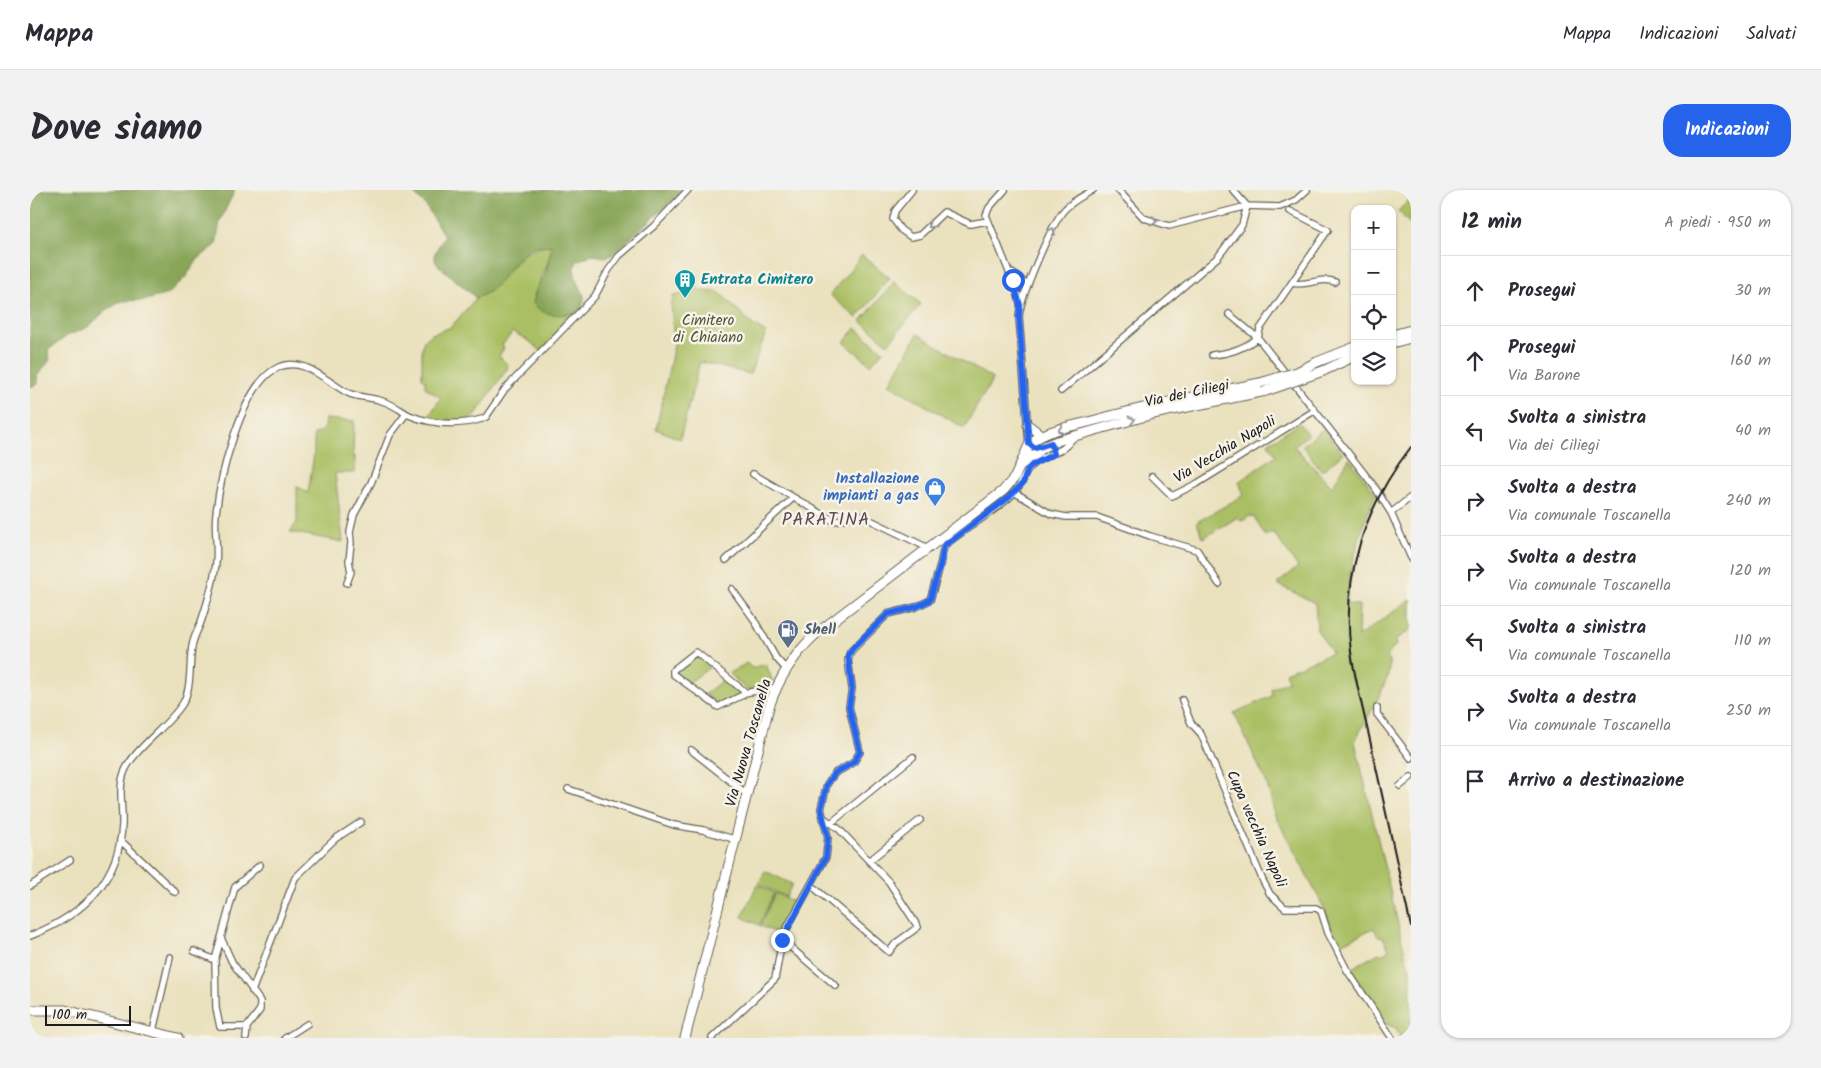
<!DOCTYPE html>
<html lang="it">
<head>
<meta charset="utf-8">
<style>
  body { margin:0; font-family:Kalam,sans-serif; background:#f2f2f3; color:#2b2b33 }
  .controls { position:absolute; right:15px; top:15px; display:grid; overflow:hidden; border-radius:10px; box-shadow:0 1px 4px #0004 }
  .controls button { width:45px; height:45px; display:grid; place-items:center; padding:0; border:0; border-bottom:1px solid #e1e1e2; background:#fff; color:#2b2b33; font:25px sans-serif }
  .scale { position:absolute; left:15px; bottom:12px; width:86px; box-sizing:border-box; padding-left:5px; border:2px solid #1c1c1c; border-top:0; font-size:14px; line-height:18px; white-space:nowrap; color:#1c1c1c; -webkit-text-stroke:4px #f7f3e8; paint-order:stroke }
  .stop { position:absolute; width:15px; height:15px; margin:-11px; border:4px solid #2563eb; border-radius:50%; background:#fff }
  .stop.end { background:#2563eb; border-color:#fff; box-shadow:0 1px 5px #0008 }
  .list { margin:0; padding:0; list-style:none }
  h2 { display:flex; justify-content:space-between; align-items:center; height:65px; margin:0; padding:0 20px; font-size:21px }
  h2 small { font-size:16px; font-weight:400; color:#7c7c81 }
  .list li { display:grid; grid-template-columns:32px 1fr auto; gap:15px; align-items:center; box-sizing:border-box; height:70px; padding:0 20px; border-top:1px solid #e1e1e2 }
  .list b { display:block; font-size:19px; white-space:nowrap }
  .list p { margin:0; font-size:16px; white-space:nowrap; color:#7c7c81 }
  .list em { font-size:16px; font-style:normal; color:#7c7c81 }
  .icon { flex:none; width:28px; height:28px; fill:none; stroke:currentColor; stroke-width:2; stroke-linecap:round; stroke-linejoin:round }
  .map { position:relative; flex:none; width:1381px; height:848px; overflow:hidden; border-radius:20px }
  header { display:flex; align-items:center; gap:30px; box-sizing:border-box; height:70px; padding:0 25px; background:#fff; border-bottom:1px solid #e1e1e2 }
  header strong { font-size:24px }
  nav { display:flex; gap:28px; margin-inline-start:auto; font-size:18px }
  .intro { display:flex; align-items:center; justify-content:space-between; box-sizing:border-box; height:120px; padding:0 30px }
  h1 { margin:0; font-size:35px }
  .button { padding:12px 22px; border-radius:20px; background:#2563eb; color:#fff; font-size:18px; font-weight:700 }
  main { display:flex; gap:30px; padding:0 30px }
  aside { flex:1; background:#fff; border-radius:20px; box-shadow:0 1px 4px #0004 }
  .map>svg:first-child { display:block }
  .green { fill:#aabf63; stroke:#636e40 }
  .forest { fill:#87a659; stroke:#52613a }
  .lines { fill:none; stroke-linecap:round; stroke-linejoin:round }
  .street-casing { stroke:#646155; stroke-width:8 }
  .secondary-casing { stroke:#646155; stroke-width:11 }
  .street { stroke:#fff; stroke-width:5.5 }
  .secondary { stroke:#fff; stroke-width:9 }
  .rail { stroke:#1c1c1c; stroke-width:2 }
  .secondary-bridge-casing { stroke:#646155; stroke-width:11; stroke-linecap:butt }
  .secondary-bridge { stroke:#fff; stroke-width:9 }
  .oneway { stroke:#999 }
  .route { stroke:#2563eb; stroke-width:6 }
  .labels { text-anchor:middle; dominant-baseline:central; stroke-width:5; stroke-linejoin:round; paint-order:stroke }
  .culture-label { font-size:15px; font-weight:bold; fill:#0d838f; stroke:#f7f3e8; text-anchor:start }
  .park-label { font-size:15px; fill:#4e5535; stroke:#f7f3e8 }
  .street-label { font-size:15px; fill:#1c1c1c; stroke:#f7f3e8 }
  .shop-label { font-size:15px; font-weight:bold; fill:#366cbe; stroke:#f7f3e8; text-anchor:end }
  .service-label { font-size:15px; font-weight:bold; fill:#4e5e75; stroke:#f7f3e8; text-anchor:start }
  .quarter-label { font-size:18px; letter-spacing:1px; fill:#5c4b52; stroke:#f7f3e8 }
</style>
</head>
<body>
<header>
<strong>Mappa</strong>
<nav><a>Mappa</a><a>Indicazioni</a><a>Salvati</a></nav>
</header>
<div class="intro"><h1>Dove siamo</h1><a class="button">Indicazioni</a></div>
<main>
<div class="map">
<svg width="1381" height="848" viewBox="0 0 1381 848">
  <rect width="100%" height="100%" fill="#f7f3e8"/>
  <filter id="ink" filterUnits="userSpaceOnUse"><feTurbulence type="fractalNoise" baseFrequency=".02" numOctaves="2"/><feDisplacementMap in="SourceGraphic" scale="10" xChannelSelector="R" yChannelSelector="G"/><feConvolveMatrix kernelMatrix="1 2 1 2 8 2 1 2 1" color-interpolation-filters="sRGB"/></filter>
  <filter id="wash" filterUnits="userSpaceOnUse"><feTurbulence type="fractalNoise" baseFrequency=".0096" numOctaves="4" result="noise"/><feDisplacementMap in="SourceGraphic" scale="20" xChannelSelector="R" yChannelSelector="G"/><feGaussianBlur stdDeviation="1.12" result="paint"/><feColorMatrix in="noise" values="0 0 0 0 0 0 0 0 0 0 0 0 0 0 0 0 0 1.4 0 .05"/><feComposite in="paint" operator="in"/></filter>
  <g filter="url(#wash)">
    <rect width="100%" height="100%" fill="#eae1be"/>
    <path class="green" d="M1371 0H1381V35L1368 21 1380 9Z
      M513 55 522 56C519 74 511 88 504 105 520 122 523 128 548 122L511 161 499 151 483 142 472 155 474 158 469 166 478 175 477 179 444 227C432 233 410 232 397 229L411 208 395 197V190L392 188V157L394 150 400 145 421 137 446 108 461 100 492 65Z
      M832 65 860 88 827 128 800 105Z
      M654 86 671 101 689 102 723 135 736 143 720 184 670 172 650 249 626 239 644 155 641 112 644 111 643 106 657 103Z
      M864 92 891 114 858 154 831 131Z
      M826 138 853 161 841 175 814 152Z
      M888 144 963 189 934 238 859 194Z
      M295 229 324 231 323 266H325V283H305L313 352 260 342 267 332V296L278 303 284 264V244C292 242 297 237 295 229Z
      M1269 233 1278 245 1264 256 1302 297 1319 268 1346 304C1330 340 1320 375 1316 414L1329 415 1328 447 1381 409V439L1365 451 1367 453 1357 467C1369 482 1331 535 1325 552L1376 768 1381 782V848L1368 847 1370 845 1366 838 1358 835 1320 779 1349 763 1352 765 1359 759 1352 746 1348 747 1344 738 1308 755 1293 716 1245 625 1237 594 1204 523 1242 506 1241 499 1258 491 1255 482 1302 463 1287 440 1285 413 1247 394 1268 377 1243 342 1235 346 1225 328 1220 326 1212 331 1208 327 1173 348 1167 332 1214 305 1209 292 1246 265 1238 253Z
      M1293 239 1313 263 1292 281 1272 256Z
      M667 465 680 477 658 493 645 482Z
      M717 473 722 478 736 474 743 492 741 496 717 500 699 483Z
      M694 489 711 504 690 515 675 504Z
      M735 681 762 694 756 707 729 694Z
      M727 695 744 703 729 735 712 727Z
      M745 703 764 712 749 744 730 736Z"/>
    <path class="forest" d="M0 0H205L190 31 186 55 168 69 155 88 138 104 116 110 92 111 75 121 58 137 37 146 18 160 20 170 7 186 8 194 0 197Z
      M381 0H654L583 64 576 67 561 65 547 71C536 94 566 100 548 122 532 126 513 127 503 113L507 98 515 85 522 56C490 50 479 86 460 101 456 104 450 106 446 108L406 73 404 65 414 46 396 16Z"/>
  </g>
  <g filter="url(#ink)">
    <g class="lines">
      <g class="street-casing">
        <path id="street" d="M882 0 865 21 863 29 871 40 881 47 890 45 914 22 940 34 958 31
          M975 0 959 18 956 25 988 104 990 113
          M1088 0 1114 28 1139 36 1217 16 1250 17 1266 10 1277 0
          M980 82 990 88 996 96
          M1262 93C1277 97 1291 86 1305 92
          M1199 124 1228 148 1344 296 1361 323 1381 368
          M1182 165C1201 163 1212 159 1228 148L1230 139 1298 40 1260 21
          M1031 201 1188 67 1212 35 1217 16 1203 0
          M999 255 989 127C990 108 1021 35 1034 20 1042 11 1053 6 1063 0
          M723 284 804 331 830 325 898 358
          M1122 286 1142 306 1168 293 1284 221
          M984 302 1021 324 1036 327H1067L1120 346 1167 360 1189 394
          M1361 323 1381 307
          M696 370 763 308
          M317 393 321 382 319 371 321 353 320 342 324 325 341 293 360 245 376 224
          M702 399 723 428 746 468 756 479
          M666 462 714 501 713 505 688 517 643 484V480Z
          M714 503 745 498
          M1152 510 1161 533 1171 544 1233 691 1240 704 1255 718H1286L1291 721 1298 743 1317 780 1362 848
          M1347 518V524L1381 568
          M661 560 718 605
          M1370 596 1381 587
          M538 599 644 635 673 640 707 650
          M801 633 883 567
          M90 650 145 702
          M839 671 890 630
          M781 695 859 762 866 753 888 737 859 692 809 639 794 628
          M0 696 40 670
          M0 746C51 726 89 693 92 635 93 619 88 599 94 583 103 559 138 537 153 513 162 497 159 475 162 457 163 448 168 440 171 432 177 414 184 391 186 373 188 357 184 340 186 324 190 287 211 196 247 178 274 165 296 192 318 203 329 208 341 207 352 211 363 214 370 220 379 225 403 235 427 236 452 229L456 227 475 199 565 106 578 81 589 66 624 36 658 0
          M191 748 202 772 230 811V820L217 837 216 848
          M752 750 806 796
          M164 761 185 770 186 818 190 837H217
          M185 770 205 697 230 675
          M222 801 265 688 305 649 331 632
          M123 841 140 767
          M0 847 3 848
          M255 848 277 834
          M682 848 745 789 753 745 796 667 798 647 791 619 797 594 805 583 823 573 830 562 819 517 822 498 818 470 820 462 858 424 886 417 900 410 910 376 914 356C935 338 962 324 982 305 993 294 994 281 1004 273 1019 261 1032 266 1044 246"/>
      </g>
      <g class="secondary-casing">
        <path id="secondary" d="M1362 145 1381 140
          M1362 153 1381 148
          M1287 172 1325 157
          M1293 181 1325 166
          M998 235 1011 245
          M999 255C1014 239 1042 237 1062 231 1118 216 1174 204 1230 193
          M995 273 1015 256 1027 251 1123 224 1236 201
          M0 820H35L148 848
          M655 848 739 517C749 487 764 464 787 443L973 301 985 287 999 255"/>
      </g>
      <use href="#street" class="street"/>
      <use href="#secondary" class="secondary"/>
      <path class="rail" d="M1381 257C1335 316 1311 387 1321 462 1326 495 1335 527 1342 559 1355 618 1368 678 1381 737"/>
      <g class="secondary-bridge-casing">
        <path id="secondary-bridge" d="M1230 193 1267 182 1287 172
          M1236 201 1293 181"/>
      </g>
      <use href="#secondary-bridge" class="secondary-bridge"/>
    </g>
    <defs><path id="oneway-chevron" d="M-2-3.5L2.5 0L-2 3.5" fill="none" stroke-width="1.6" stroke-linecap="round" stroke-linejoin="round" transform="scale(1.25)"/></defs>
    <g class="oneway">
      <use href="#oneway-chevron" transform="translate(1124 31) rotate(17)"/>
      <use href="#oneway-chevron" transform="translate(901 35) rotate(134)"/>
      <use href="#oneway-chevron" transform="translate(1022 41) rotate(-65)"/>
      <use href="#oneway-chevron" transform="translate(1102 230) rotate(-16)"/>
      <use href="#oneway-chevron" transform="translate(1031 240) rotate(165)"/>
    </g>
  </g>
  <g class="lines" filter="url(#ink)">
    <path class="route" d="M752 750 796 667 798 647 791 619 797 594 805 583 823 573 830 562 819 517 822 498 818 465 823 458 858 424 886 417 900 410 910 376 914 356 978 308 993 293 998 279 1002 275 1024 264 1021 253 1006 258 999 254 989 127 990 115 983 90"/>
  </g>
  <defs>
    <g id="building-pin" transform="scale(1.125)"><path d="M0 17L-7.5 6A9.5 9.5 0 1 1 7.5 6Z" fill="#0f9aa8" stroke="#f7f3e8"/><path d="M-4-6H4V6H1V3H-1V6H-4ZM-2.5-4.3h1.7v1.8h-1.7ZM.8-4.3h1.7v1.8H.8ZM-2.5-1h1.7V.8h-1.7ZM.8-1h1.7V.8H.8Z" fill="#fff"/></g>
    <g id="shop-pin" transform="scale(1.125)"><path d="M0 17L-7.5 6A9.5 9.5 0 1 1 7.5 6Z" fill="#3f7fe0" stroke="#f7f3e8"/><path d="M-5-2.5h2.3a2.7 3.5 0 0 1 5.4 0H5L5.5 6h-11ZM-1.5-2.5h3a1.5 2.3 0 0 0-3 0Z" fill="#fff"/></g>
    <g id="fuel-pin" transform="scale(1.125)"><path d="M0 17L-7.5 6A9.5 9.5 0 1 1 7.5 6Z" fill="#5c6f8a" stroke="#f7f3e8"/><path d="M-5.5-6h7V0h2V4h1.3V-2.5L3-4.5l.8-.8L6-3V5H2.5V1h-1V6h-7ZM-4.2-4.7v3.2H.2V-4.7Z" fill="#fff"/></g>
  </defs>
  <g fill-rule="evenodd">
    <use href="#building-pin" x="655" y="90"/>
    <use href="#shop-pin" x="905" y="298"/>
    <use href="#fuel-pin" x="758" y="440"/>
  </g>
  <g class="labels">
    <g class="culture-label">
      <text x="671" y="90">Entrata Cimitero</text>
    </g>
    <g class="park-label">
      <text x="678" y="131">Cimitero<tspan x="678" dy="17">di Chiaiano</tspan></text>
    </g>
    <g class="street-label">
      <text transform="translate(1157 204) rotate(-12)">Via dei Ciliegi</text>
      <text transform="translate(1195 260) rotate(-31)">Via Vecchia Napoli</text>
      <text transform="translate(719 553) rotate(-74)">Via Nuova Toscanella</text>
      <text transform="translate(1226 639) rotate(66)">Cupa vecchia Napoli</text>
    </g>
    <g class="shop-label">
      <text x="889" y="289">Installazione<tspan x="889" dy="17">impianti a gas</tspan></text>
    </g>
    <g class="service-label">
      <text x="774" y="440">Shell</text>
    </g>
    <g class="quarter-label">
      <text x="796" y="330">PARATINA</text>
    </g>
  </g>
</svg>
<div class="controls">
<button>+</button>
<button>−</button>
<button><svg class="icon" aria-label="locate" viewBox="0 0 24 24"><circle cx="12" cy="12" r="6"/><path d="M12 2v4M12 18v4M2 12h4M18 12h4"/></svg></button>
<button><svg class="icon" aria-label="layers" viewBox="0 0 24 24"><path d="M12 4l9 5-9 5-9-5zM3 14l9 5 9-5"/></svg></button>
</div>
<div class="scale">100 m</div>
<div class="stop" style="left:983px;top:90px"></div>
<div class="stop end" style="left:752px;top:750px"></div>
</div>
<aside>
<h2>12 min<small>A piedi · 950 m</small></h2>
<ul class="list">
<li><svg class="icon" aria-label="ahead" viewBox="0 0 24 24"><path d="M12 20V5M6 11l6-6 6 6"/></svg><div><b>Prosegui</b></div><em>30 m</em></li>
<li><svg class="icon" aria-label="ahead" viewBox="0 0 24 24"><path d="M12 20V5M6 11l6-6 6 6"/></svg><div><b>Prosegui</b><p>Via Barone</p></div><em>160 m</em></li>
<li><svg class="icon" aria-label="left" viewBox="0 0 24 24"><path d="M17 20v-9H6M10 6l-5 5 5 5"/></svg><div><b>Svolta a sinistra</b><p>Via dei Ciliegi</p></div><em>40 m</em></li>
<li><svg class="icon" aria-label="right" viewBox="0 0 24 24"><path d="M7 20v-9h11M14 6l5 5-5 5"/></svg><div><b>Svolta a destra</b><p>Via comunale Toscanella</p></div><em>240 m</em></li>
<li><svg class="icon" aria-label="right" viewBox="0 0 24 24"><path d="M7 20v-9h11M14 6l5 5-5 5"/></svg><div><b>Svolta a destra</b><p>Via comunale Toscanella</p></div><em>120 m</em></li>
<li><svg class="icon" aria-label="left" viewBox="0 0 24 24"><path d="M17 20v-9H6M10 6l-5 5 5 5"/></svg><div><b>Svolta a sinistra</b><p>Via comunale Toscanella</p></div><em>110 m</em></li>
<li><svg class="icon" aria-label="right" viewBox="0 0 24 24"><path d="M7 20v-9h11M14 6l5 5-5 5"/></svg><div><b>Svolta a destra</b><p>Via comunale Toscanella</p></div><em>250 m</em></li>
<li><svg class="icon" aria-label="arrive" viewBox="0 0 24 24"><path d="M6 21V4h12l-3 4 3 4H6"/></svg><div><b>Arrivo a destinazione</b></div></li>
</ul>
</aside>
</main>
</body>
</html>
